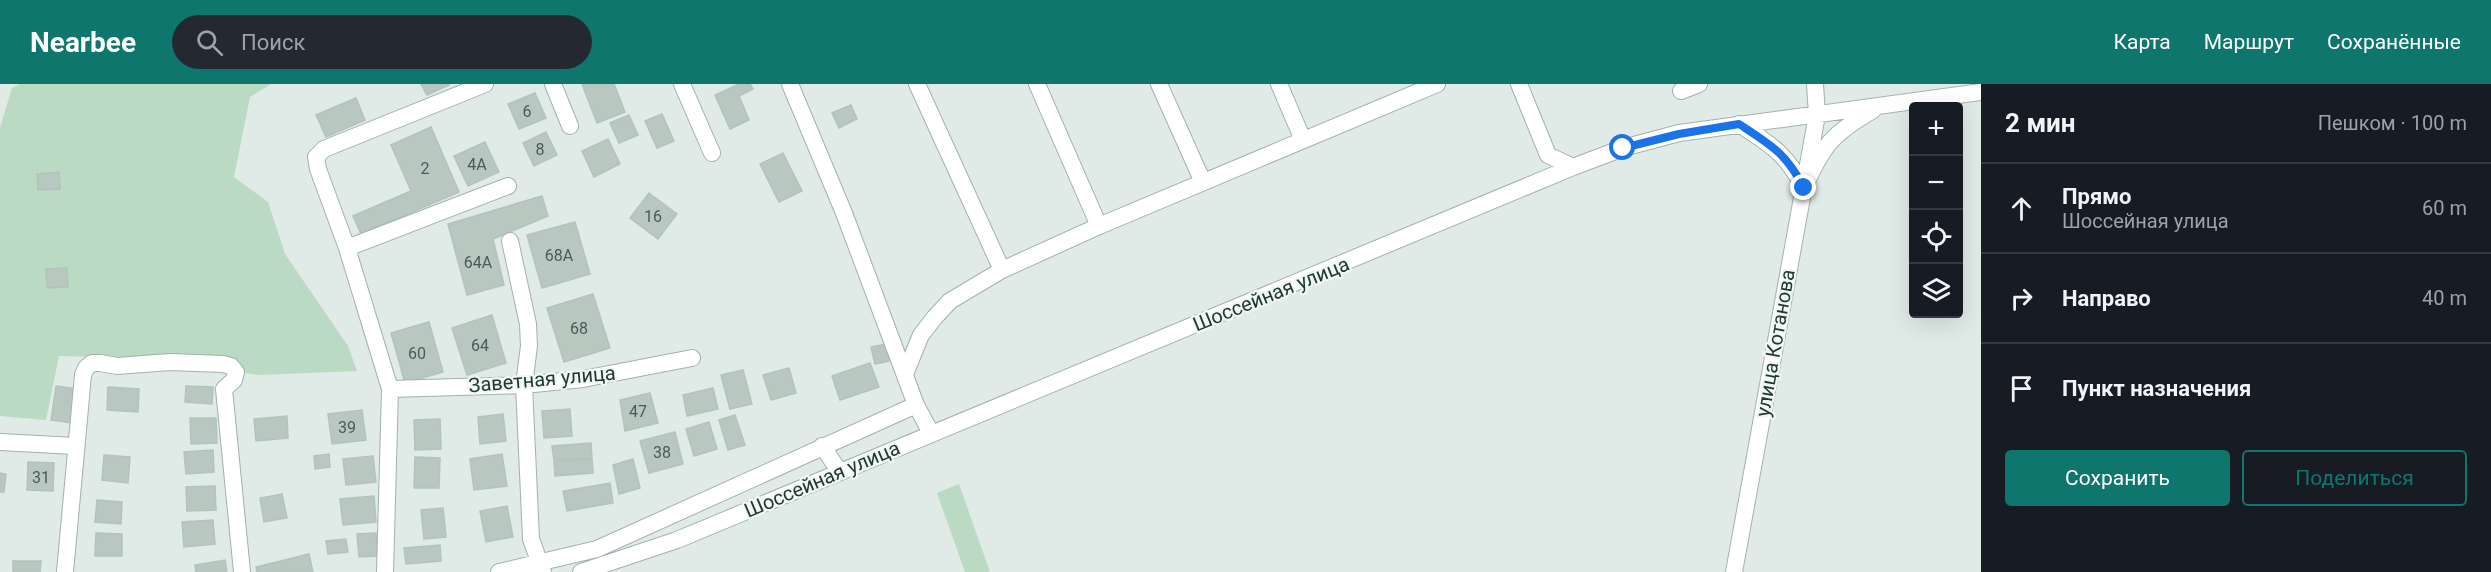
<!DOCTYPE html>
<html lang="ru">
<head>
<meta charset="utf-8">
<style>
  body { margin:0; font-family:Roboto,sans-serif; background:#242831; color:#f1f3f6 }
  .controls { position:absolute; right:18px; top:18px; display:grid; overflow:hidden; border-radius:6px; box-shadow:0 6px 24px #0002 }
  .controls button { width:54px; height:54px; display:grid; place-items:center; padding:0; border:0; border-bottom:2px solid #363941; background:#171b24; color:#f1f3f6; font:30px sans-serif }
  .stop { position:absolute; width:18px; height:18px; margin:-14px; border:4px solid #1a73e8; border-radius:50%; background:#fff }
  .stop.end { background:#1a73e8; border-color:#fff; box-shadow:0 2px 6px #0008 }
  .list { margin:0; padding:0; list-style:none }
  h2 { display:flex; justify-content:space-between; align-items:center; height:78px; margin:0; padding:0 24px; font-size:26px }
  h2 small { font-size:20px; font-weight:400; color:#9ea1a6 }
  .list li { display:grid; grid-template-columns:39px 1fr auto; gap:18px; align-items:center; box-sizing:border-box; height:90px; padding:0 24px; border-top:2px solid #363941 }
  .list b { display:block; font-size:22px; white-space:nowrap }
  .list p { margin:0; font-size:20px; white-space:nowrap; color:#9ea1a6 }
  .list em { font-size:20px; font-style:normal; color:#9ea1a6 }
  .actions { display:flex; gap:12px; padding:18px 24px }
  .actions a { flex:1; padding:14px 0; border:2px solid #0f766e; border-radius:6px; text-align:center; font-size:21px; color:#0f766e }
  .actions .main { background:#0f766e; color:#fff }
  .icon { flex:none; width:33px; height:33px; fill:none; stroke:currentColor; stroke-width:2; stroke-linecap:round; stroke-linejoin:round }
  .map { position:relative; flex:none; width:1981px; height:488px; overflow:hidden }
  header { display:flex; align-items:center; gap:36px; box-sizing:border-box; height:84px; padding:0 30px; background:#0f766e; color:#fff }
  header strong { font-size:28px }
  nav { display:flex; gap:33px; margin-inline-start:auto; font-size:21px }
  .search { width:420px; height:54px; background:#242831; display:flex; align-items:center; gap:15px; box-sizing:border-box; padding:0 21px; border-radius:33px; color:#9ea1a6; font-size:22px }
  main { display:flex }
  aside { flex:1; background:#171b24 }
  .map>svg:first-child { display:block }
  .green { fill:#badac3 }
  .building { fill:#b9c7c1; stroke:#b3c3bc; stroke-width:1.5 }
  .lines { fill:none; stroke-linecap:round; stroke-linejoin:round }
  .minor-casing { stroke:#a3b1ad; stroke-width:18 }
  .minor { stroke:#fff; stroke-width:16 }
  .route { stroke:#1a73e8; stroke-width:8 }
  .labels { text-anchor:middle; dominant-baseline:central; stroke-width:4.5; stroke-linejoin:round; paint-order:stroke }
  .number-label { font-size:16px; fill:#485c56 }
  .street-label { font-size:20px; fill:#223933; stroke:#f0f7f4 }
</style>
</head>
<body>
<header>
<strong>Nearbee</strong>
<div class="search"><svg class="icon" aria-label="search" viewBox="0 0 24 24"><circle cx="10" cy="10" r="6"/><path d="M15 15l6 6"/></svg>Поиск</div>
<nav><a>Карта</a><a>Маршрут</a><a>Сохранённые</a></nav>
</header>
<main>
<div class="map">
<svg width="1981" height="488" viewBox="0 0 1981 488">
  <rect width="100%" height="100%" fill="#e0eae6"/>
  <path class="green" d="M20 0H271L250 13 234 93 268 118 285 170 348 262 357 287 259 291 142 274 59 272 46 336 0 332V44L12 4Z
    M959 400 990 488H965L937 409Z"/>
  <path class="building" d="M421 0H448L449 1 427 11Z
    M582 0H614L625 28 597 39Z
    M739 0H750L753 5 739 12 749 36 730 45 715 11Z
    M535 9 546 34 519 45 508 20Z
    M356 14 365 36 326 53 316 31Z
    M851 21 857 35 839 44 832 29Z
    M662 30 674 57 657 64 645 37Z
    M629 31 638 51 619 59 610 39Z
    M431 43 459 108 361 150 353 132 411 107 391 61Z
    M546 48 557 71 534 82 523 59Z
    M608 55 620 80 594 93 582 67Z
    M485 58 499 88 468 102 454 72Z
    M783 69 802 107 779 118 760 80Z
    M59 88 60 105 38 106 37 90Z
    M649 109 677 130 658 155 630 134Z
    M542 112 548 132 493 155 504 201 467 211 448 140Z
    M575 138 590 190 542 204 527 151Z
    M67 184 68 203 47 204 46 185Z
    M593 210 610 264 564 278 547 224Z
    M492 231 506 279 467 291 452 244Z
    M429 238 443 288 405 299 391 249Z
    M886 260 890 277 875 280 871 263Z
    M870 279 879 303 840 316 832 292Z
    M789 284 796 309 771 316 763 291Z
    M743 286 752 320 730 325 721 291Z
    M56 302 76 305 72 339 51 336Z
    M186 302 213 303 212 320 185 318Z
    M108 303 139 305 138 328 107 326Z
    M713 304 718 325 687 332 683 311Z
    M650 309 658 339 625 347 620 316Z
    M570 325 572 352 544 354 542 327Z
    M362 326 366 356 332 360 328 330Z
    M503 330 506 357 480 360 478 333Z
    M735 331 745 361 728 366 719 336Z
    M287 332 288 354 256 357 254 335Z
    M190 334H216L217 359 191 360Z
    M440 335 441 365 415 366 414 336Z
    M709 338 717 365 694 372 686 345Z
    M675 348 683 380 649 389 640 357Z
    M591 359 592 375 554 376 552 362Z
    M213 366 214 388 186 390 184 368Z
    M329 370 330 383 315 385 314 372Z
    M502 370 507 402 474 406 470 375Z
    M104 371 130 373 128 399 102 396Z
    M373 372 376 398 346 401 343 375Z
    M415 373 440 374 439 404H414Z
    M592 375 593 389 555 392 554 376Z
    M633 375 640 404 619 410 613 381Z
    M28 378 54 379 53 407 27 406Z
    M0 389 6 390 4 408H0Z
    M610 399 613 419 567 427 563 407Z
    M215 402 216 426 187 427 186 403Z
    M282 410 287 434 264 438 260 414Z
    M374 412 376 438 343 441 340 415Z
    M97 416 122 418 121 440 95 438Z
    M507 422 513 453 486 458 480 427Z
    M443 424 446 453 424 455 421 426Z
    M213 436 215 460 184 463 182 438Z
    M96 449 122 450V472H95Z
    M376 449 377 472 359 473 357 450Z
    M346 455 348 468 328 470 326 457Z
    M440 461 441 477 406 480 404 464Z
    M309 470 313 488H257L256 483Z
    M225 476 227 488H196L195 481Z
    M13 477H41L40 488H13Z"/>
  <g class="lines">
    <g class="minor-casing">
      <path id="minor" d="M553 0 570 42
        M682 0 712 69
        M790 0 844 129 916 321 931 349
        M917 0 1002 186
        M1037 0 1099 142
        M1159 0 1203 98
        M1279 0 1303 56
        M1519 0 1548 71 1573 83
        M1681 7 1699 0
        M1739 40C1771 61 1786 69 1804 104 1823 61 1832 50 1873 26
        M510 157 528 240 529 262 524 301 531 455 543 488
        M347 164 508 102
        M905 290 921 251 935 233 950 217 1002 186 1099 142 1437 0
        M390 305 524 301 583 295 692 274
        M0 358 75 362
        M822 362 840 388
        M65 488 83 291 86 284 92 279H100L117 282 170 278 223 280 231 282 236 288 234 296 224 305 242 488
        M385 488 390 305 347 164 318 85 316 73 324 65 485 0
        M499 488 597 465 916 321
        M581 488 677 456 1573 83 1623 64 1679 49 1981 8
        M1734 488 1817 31 1815 0"/>
    </g>
    <use href="#minor" class="minor"/>
  </g>
  <g class="lines">
    <path class="route" d="M1623 64 1679 50 1739 40C1771 61 1786 69 1804 104"/>
  </g>
  <g class="labels">
    <g class="number-label">
      <text x="527" y="27">6</text>
      <text x="540" y="65">8</text>
      <text x="477" y="80">4А</text>
      <text x="425" y="84">2</text>
      <text x="653" y="132">16</text>
      <text x="559" y="171">68А</text>
      <text x="478" y="178">64А</text>
      <text x="579" y="244">68</text>
      <text x="480" y="261">64</text>
      <text x="417" y="269">60</text>
      <text x="638" y="327">47</text>
      <text x="347" y="343">39</text>
      <text x="662" y="368">38</text>
      <text x="41" y="393">31</text>
    </g>
    <g class="street-label">
      <text transform="translate(1271 210) rotate(-22)">Шоссейная улица</text>
      <text transform="translate(1775 259) rotate(-80)">улица Котанова</text>
      <text transform="translate(542 295) rotate(-5)">Заветная улица</text>
      <text transform="translate(822 395) rotate(-23)">Шоссейная улица</text>
    </g>
  </g>
</svg>
<div class="controls">
<button>+</button>
<button>−</button>
<button><svg class="icon" aria-label="locate" viewBox="0 0 24 24"><circle cx="12" cy="12" r="6"/><path d="M12 2v4M12 18v4M2 12h4M18 12h4"/></svg></button>
<button><svg class="icon" aria-label="layers" viewBox="0 0 24 24"><path d="M12 4l9 5-9 5-9-5zM3 14l9 5 9-5"/></svg></button>
</div>
<div class="stop" style="left:1623px;top:64px"></div>
<div class="stop end" style="left:1804px;top:104px"></div>
</div>
<aside>
<h2>2 мин<small>Пешком · 100 m</small></h2>
<ul class="list">
<li><svg class="icon" aria-label="ahead" viewBox="0 0 24 24"><path d="M12 20V5M6 11l6-6 6 6"/></svg><div><b>Прямо</b><p>Шоссейная улица</p></div><em>60 m</em></li>
<li><svg class="icon" aria-label="right" viewBox="0 0 24 24"><path d="M7 20v-9h11M14 6l5 5-5 5"/></svg><div><b>Направо</b></div><em>40 m</em></li>
<li><svg class="icon" aria-label="arrive" viewBox="0 0 24 24"><path d="M6 21V4h12l-3 4 3 4H6"/></svg><div><b>Пункт назначения</b></div></li>
</ul>
<div class="actions"><a class="main">Сохранить</a><a>Поделиться</a></div>
</aside>
</main>
</body>
</html>
